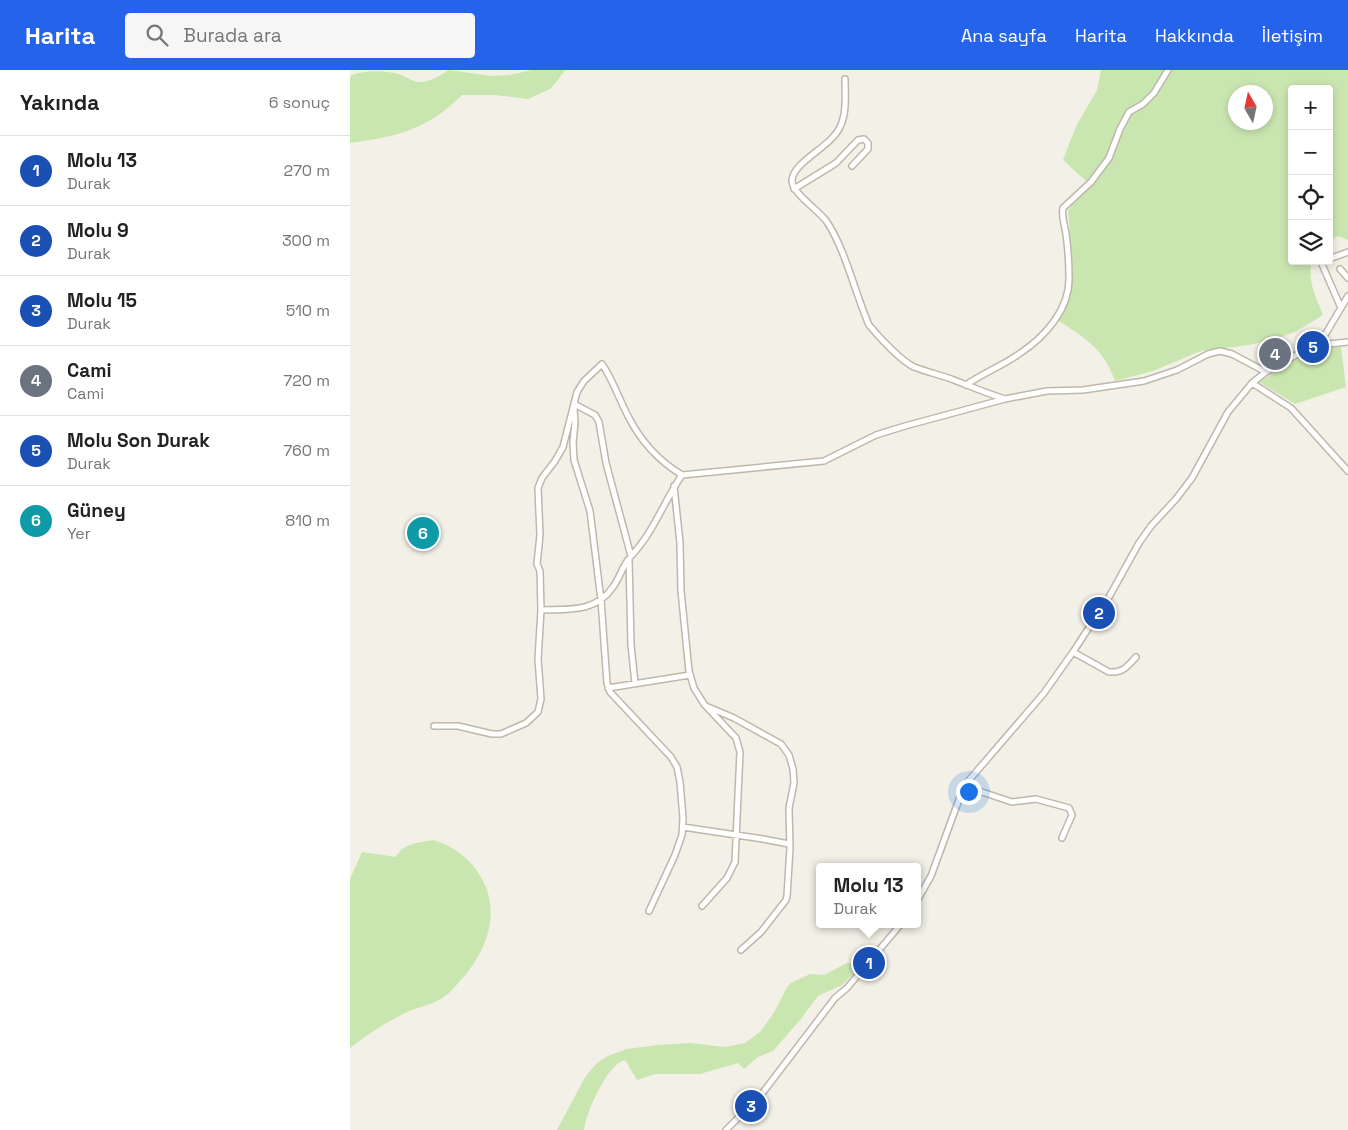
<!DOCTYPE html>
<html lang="tr">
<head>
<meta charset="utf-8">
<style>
  body { margin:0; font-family:"Space Grotesk",sans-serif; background:#f6f6f6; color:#222 }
  .controls { position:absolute; right:15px; top:15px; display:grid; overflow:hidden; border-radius:5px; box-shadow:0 2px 8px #0003 }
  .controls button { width:45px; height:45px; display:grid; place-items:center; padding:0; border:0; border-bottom:1px solid #e0e0e0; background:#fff; color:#222; font:25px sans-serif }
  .compass { position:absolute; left:878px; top:15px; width:45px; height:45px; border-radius:50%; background:#fff; box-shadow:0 2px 8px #0003; rotate:351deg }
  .you { position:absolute; left:618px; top:721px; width:18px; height:18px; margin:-12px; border:4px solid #fff; border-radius:50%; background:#1a73e8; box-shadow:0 0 0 8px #1a73e833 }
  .badge { display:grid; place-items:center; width:32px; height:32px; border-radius:50%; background:#2563eb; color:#fff; font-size:16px; font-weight:700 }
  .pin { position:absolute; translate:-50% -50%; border:2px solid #fff; box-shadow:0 1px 5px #0006 }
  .popup { position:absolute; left:466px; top:793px; width:105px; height:65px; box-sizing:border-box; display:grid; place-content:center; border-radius:5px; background:#fff; filter:drop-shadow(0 1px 4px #0005); font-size:16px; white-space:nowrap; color:#767676 }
  .popup b { font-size:19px; color:#222 }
  .popup::after { content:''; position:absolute; left:50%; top:100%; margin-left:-10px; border:10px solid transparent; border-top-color:#fff }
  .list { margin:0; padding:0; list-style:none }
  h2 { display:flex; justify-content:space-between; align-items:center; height:65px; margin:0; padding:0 20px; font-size:21px }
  h2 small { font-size:16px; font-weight:400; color:#767676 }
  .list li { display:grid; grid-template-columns:32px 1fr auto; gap:15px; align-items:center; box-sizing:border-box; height:70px; padding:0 20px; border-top:1px solid #e0e0e0 }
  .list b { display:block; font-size:19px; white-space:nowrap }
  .list p { margin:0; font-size:16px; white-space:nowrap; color:#767676 }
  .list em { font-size:16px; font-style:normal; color:#767676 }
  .icon { flex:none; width:28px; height:28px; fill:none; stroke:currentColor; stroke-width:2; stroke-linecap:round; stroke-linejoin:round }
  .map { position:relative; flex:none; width:998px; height:1060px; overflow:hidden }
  header { display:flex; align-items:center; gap:30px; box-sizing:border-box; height:70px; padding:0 25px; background:#2563eb; color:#fff }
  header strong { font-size:24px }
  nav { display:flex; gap:28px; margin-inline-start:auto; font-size:18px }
  .search { width:350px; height:45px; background:#f6f6f6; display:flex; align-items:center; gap:12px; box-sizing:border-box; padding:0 18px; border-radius:5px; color:#767676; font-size:19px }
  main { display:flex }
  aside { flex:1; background:#fff }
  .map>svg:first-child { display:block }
  .green { fill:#cae6b0; fill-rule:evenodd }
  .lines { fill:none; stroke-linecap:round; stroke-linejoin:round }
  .street-casing { stroke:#beb8aa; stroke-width:8 }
  .street { stroke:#fff; stroke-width:5 }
</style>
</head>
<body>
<header>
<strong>Harita</strong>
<div class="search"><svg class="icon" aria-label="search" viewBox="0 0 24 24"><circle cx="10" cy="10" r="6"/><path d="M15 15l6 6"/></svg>Burada ara</div>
<nav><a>Ana sayfa</a><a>Harita</a><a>Hakkında</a><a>İletişim</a></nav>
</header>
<main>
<aside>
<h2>Yakında<small>6 sonuç</small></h2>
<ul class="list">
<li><span class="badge" style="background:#1a4fb4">1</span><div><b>Molu 13</b><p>Durak</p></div><em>270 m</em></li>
<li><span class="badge" style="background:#1a4fb4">2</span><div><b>Molu 9</b><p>Durak</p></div><em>300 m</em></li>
<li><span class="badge" style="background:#1a4fb4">3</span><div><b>Molu 15</b><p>Durak</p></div><em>510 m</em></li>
<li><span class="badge" style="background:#6b7280">4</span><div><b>Cami</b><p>Cami</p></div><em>720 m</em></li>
<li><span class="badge" style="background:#1a4fb4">5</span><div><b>Molu Son Durak</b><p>Durak</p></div><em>760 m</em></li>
<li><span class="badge" style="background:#0f9aa8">6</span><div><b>Güney</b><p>Yer</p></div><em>810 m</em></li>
</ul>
</aside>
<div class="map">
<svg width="998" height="1060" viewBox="0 0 998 1060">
  <rect width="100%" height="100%" fill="#f3f0e7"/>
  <path class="green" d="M99 0 142 6 160 5 182 0H215L208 10 200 19 178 29 145 25H112C79 59 46 67 0 73V6C12 0 37 0 51 5 57 7 63 12 69 12 79 13 90 5 99 0Z
    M751 0H998V170L988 166 979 170V19H942V191H962C957 211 966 227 973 245L947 261 928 268 899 275 851 281 803 301 765 311C753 277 735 269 708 250L717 232 722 210V187L718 141 736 111 713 90 726 56 747 20ZM886 22H916V52H886Z
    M991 277 996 317 945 334 909 312 962 280Z
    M83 770C108 777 128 795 137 820 148 853 133 886 110 911 105 917 98 925 91 929 80 935 66 938 55 943 35 953 17 965 0 978V809L12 782 46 787C53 773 68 773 83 770Z
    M497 893H502L507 900 492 915 468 926 450 950 423 981 408 987 394 999 388 993 350 1004H305L287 1010 275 990C257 994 236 1043 234 1060H207L235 1007 247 993 258 986 277 979 308 975 340 973 375 977 395 973 411 961 425 941 437 917 441 913 460 904 474 905Z"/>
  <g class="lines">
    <g class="street-casing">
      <path id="street" d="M495 9C495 25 497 43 490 57 481 77 444 91 442 110 441 123 470 141 477 152 496 181 505 223 519 255 528 266 551 291 564 297 577 302 591 305 604 310 622 317 636 323 655 329
        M444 119 486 93 508 70 514 69 518 73V79L502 96
        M979 189 998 182
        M973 191 971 192 991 238
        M990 199 998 208
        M969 275 998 226
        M902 313 941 338 998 401
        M616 315C633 303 652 296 669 284 695 267 720 239 719 207 719 192 718 179 716 164 715 156 711 147 713 138L741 112 759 88 770 59 779 42 793 34 804 23 818 0
        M224 334 245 345 249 352 256 393 281 486
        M224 339 225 353 223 372 224 390 240 441 251 530 257 613 260 622 321 687 327 697 330 712 333 748 332 765 325 785 299 841
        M324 416 330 473 331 521 339 601 344 618 354 634 386 668 390 682 385 792 377 808 352 836
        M281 486C304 462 314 431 332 405
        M279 489 281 575 285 613
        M191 540C219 539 245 543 263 517 269 509 272 498 278 490
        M723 582 759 602C773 603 778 596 786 587
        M258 618 340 605
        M358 637 384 648 431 674 439 685 443 699 444 713 439 738 440 778 437 826 436 830 411 862 391 880
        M84 656H108L142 664H151L176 653 188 642 191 629 188 589 191 540 190 501 187 494 190 465 188 418 192 408 205 391 213 377 227 322 234 311 252 294C263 310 269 329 278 346 290 370 309 391 332 405L474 391 526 365 555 356 655 329 697 321 733 320 794 311 827 300 858 284 870 281 882 284 916 302
        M614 716 662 732 686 729 719 738 722 745 712 768
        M333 757 413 769 439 774
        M568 829 581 806 614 716 694 623 723 582 759 527 789 473 801 456 826 429 842 408 878 342 902 313 916 302 953 281 969 275 998 272
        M376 1060 411 1025 485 928 497 918 551 854"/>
    </g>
    <use href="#street" class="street"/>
  </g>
</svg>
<div class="controls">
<button>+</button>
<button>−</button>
<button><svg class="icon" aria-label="locate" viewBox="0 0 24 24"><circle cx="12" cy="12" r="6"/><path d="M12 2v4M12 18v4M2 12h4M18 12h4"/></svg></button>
<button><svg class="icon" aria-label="layers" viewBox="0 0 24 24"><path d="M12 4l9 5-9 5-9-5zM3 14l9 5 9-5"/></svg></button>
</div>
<svg class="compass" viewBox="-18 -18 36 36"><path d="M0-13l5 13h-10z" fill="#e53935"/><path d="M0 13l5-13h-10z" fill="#767676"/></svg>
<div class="you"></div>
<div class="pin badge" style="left:519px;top:893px;background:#1a4fb4">1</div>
<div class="popup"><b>Molu 13</b>Durak</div>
<div class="pin badge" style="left:749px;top:543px;background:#1a4fb4">2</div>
<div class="pin badge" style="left:401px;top:1036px;background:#1a4fb4">3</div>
<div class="pin badge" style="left:925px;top:284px;background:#6b7280">4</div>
<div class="pin badge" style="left:963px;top:277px;background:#1a4fb4">5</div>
<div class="pin badge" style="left:73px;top:463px;background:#0f9aa8">6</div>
</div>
</main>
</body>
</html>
